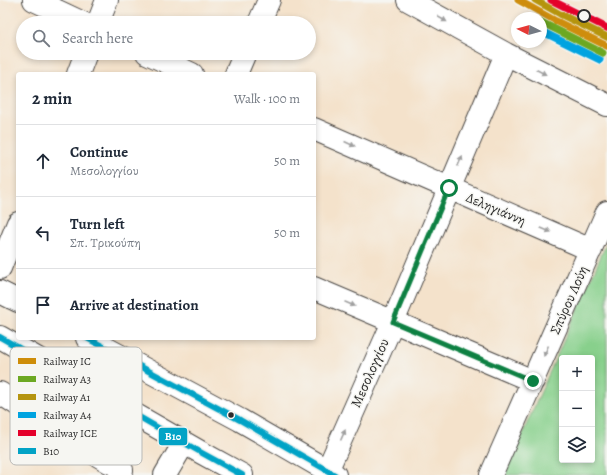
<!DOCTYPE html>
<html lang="en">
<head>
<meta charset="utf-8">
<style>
  body { margin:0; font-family:Alegreya,serif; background:#f6f6f7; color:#1f2937 }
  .controls { position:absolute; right:12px; bottom:12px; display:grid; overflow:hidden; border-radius:4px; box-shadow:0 2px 6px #0003 }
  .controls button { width:36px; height:36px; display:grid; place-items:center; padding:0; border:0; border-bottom:1px solid #e0e1e3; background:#fff; color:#1f2937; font:20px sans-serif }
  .compass { position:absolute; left:511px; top:12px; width:36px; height:36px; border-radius:50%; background:#fff; box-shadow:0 2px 6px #0003; rotate:276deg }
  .stop { position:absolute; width:12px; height:12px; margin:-9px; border:3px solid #0b8043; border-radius:50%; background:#fff }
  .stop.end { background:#0b8043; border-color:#fff; box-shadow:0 1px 4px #0008 }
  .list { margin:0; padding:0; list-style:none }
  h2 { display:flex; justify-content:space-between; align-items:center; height:52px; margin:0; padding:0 16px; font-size:17px }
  h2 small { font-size:13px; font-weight:400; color:#747a83 }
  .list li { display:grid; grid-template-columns:26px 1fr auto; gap:12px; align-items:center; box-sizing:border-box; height:72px; padding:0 16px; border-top:1px solid #e0e1e3 }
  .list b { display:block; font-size:15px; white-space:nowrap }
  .list p { margin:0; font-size:13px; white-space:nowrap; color:#747a83 }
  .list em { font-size:13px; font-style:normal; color:#747a83 }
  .icon { flex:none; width:22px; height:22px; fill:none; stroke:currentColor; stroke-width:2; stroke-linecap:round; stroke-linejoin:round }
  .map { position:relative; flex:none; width:607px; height:475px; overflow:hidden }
  .search { position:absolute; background:#fff; box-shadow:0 2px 6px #0003; left:16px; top:16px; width:300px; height:44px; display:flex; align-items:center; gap:10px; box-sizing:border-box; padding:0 14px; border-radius:22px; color:#747a83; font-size:15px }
  .panel { position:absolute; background:#fff; box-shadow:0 2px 6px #0003; left:16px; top:72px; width:300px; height:268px; border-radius:4px }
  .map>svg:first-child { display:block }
  .green { fill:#88d08c; stroke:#5a7e5c; fill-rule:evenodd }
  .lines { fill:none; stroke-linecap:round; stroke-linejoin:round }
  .minor-casing { stroke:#494643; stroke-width:24 }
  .major-casing { stroke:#494643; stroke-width:24 }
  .minor { stroke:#fff; stroke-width:22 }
  .major { stroke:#fff; stroke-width:22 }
  .bus-1-casing { stroke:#f6f6f2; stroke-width:9 }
  .bus-1 { stroke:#02a3c6; stroke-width:6 }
  .rail-1-casing { stroke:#f6f6f2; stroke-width:10 }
  .rail-2-casing { stroke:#f6f6f2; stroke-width:10 }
  .rail-3-casing { stroke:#f6f6f2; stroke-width:10 }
  .rail-4-casing { stroke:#f6f6f2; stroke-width:10 }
  .rail-5-casing { stroke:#f6f6f2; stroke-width:10 }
  .rail-1 { stroke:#ce8d09; stroke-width:7 }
  .rail-2 { stroke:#6ca822; stroke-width:7 }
  .rail-3 { stroke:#b5940f; stroke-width:7 }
  .rail-4 { stroke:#00a3e0; stroke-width:7 }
  .rail-5 { stroke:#e4002b; stroke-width:7 }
  .oneway { fill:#a0a0a0 }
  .route { stroke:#0b8043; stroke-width:5 }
  .stop-dot { fill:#f6f6f2; stroke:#2b2b2b; stroke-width:2 }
  .bus-dot { fill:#2b2b2b; stroke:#f6f6f2; stroke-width:1.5 }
  .labels { text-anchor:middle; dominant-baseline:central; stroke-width:3; stroke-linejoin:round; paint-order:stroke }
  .street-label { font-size:14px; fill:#2b2b2b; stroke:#f6f6f2 }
  .key { fill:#f6f6f2; stroke:#b9b9b6; stroke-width:1 }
  .key-label { font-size:11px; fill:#2b2b2b }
  .line-badge { stroke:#f6f6f2; stroke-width:1.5 }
  .badge-label { font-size:11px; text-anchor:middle; font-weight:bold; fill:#fff }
</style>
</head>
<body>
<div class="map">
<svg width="607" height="475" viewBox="0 0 607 475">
  <rect width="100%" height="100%" fill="#f6f6f2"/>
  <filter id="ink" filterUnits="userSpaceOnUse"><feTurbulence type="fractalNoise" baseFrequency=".025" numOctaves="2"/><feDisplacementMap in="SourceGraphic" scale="8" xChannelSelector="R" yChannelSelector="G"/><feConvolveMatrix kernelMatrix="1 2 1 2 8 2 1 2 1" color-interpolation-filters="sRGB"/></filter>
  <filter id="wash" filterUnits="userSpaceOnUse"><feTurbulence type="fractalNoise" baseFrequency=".012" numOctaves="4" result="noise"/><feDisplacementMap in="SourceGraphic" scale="16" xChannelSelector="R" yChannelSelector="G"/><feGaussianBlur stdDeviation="0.9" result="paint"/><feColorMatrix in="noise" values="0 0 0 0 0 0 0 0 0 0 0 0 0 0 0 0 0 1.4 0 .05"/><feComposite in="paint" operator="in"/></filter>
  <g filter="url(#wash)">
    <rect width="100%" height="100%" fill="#f4e2cb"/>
    <path class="green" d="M607 242V475H504ZM562 358H592V460H562Z"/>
  </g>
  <g filter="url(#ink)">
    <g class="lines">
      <g class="minor-casing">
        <path id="minor" d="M34 0 83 23
          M408 0 506 54 607 105
          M98 23 107 0
          M259 23 269 0
          M147 53 192 74
          M78 74 86 53
          M236 74 245 53
          M314 129 591 250
          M0 268 18 223
          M314 288 533 381
          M0 393 72 440 109 462 119 466 122 470 120 475
          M327 471 393 322 506 54
          M165 475 184 443
          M491 475 607 212"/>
      </g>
      <g class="major-casing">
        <path id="major" d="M0 292 18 301
          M0 337 202 453 242 475
          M87 338 240 420 335 475"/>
      </g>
      <use href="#minor" class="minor"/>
      <use href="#major" class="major"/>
      <g class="bus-1-casing">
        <path id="bus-1" d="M0 337 202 453 242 475
          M87 338 240 420 335 475"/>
      </g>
      <use href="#bus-1" class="bus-1"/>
      <g class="rail-1-casing">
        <path id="rail-1" d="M518 0 556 21 607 46"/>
      </g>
      <g class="rail-2-casing">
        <path id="rail-2" d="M541 22 603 53"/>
      </g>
      <g class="rail-3-casing">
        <path id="rail-3" d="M535 0 560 14 607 37"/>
      </g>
      <g class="rail-4-casing">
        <path id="rail-4" d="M541 31 600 60"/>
      </g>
      <g class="rail-5-casing">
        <path id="rail-5" d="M551 0 607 28"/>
      </g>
      <use href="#rail-1" class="rail-1"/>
      <use href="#rail-2" class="rail-2"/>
      <use href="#rail-3" class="rail-3"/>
      <use href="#rail-4" class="rail-4"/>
      <use href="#rail-5" class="rail-5"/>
    </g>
    <defs><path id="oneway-solid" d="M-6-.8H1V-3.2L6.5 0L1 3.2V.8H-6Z"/></defs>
    <g class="oneway">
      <use href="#oneway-solid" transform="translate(442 19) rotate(29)"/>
      <use href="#oneway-solid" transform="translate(541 72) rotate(27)"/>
      <use href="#oneway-solid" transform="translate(350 144) rotate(24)"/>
      <use href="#oneway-solid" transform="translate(460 161) rotate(-67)"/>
      <use href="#oneway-solid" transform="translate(546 230) rotate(23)"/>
      <use href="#oneway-solid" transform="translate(350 304) rotate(23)"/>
      <use href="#oneway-solid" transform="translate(546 351) rotate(114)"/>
      <use href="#oneway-solid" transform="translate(343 435) rotate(-66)"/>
    </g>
  </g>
  <g class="lines" filter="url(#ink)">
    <path class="route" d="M449 188 393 322 533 381"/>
  </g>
  <circle class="stop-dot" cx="584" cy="16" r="6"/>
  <circle class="bus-dot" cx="231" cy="415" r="3.5"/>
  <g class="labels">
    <g class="street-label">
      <text transform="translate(496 209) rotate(23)">Δεληγιάννη</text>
      <text transform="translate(569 300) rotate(-66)">Σπύρου Λούη</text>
      <text transform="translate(370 373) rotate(-66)">Μεσολογγίου</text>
    </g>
  </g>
  <rect x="10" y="347" width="132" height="118" rx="6" class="key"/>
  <rect x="18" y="358" width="18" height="6" fill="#ce8d09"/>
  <rect x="18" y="376" width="18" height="6" fill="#6ca822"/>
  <rect x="18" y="394" width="18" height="6" fill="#b5940f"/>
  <rect x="18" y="412" width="18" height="6" fill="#00a3e0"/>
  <rect x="18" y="430" width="18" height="6" fill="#e4002b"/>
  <rect x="18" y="448" width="18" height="6" fill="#02a3c6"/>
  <g class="key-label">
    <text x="43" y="365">Railway IC</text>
    <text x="43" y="383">Railway A3</text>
    <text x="43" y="401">Railway A1</text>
    <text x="43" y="419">Railway A4</text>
    <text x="43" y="437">Railway ICE</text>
    <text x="43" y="455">Β10</text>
  </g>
  <rect class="line-badge" x="158" y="427" width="30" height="19" rx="4" fill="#02a3c6"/>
  <g class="badge-label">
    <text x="173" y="440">Β10</text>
  </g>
</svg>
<div class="controls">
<button>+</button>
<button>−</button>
<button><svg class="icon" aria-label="layers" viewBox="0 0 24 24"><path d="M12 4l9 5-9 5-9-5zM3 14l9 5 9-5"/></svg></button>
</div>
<svg class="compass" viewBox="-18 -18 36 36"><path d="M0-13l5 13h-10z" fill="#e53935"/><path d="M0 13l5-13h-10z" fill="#747a83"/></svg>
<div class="stop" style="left:449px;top:188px"></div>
<div class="stop end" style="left:533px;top:381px"></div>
<div class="search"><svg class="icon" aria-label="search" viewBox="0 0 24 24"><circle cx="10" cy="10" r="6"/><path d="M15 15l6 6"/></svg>Search here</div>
<section class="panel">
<h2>2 min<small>Walk · 100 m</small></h2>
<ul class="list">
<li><svg class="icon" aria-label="ahead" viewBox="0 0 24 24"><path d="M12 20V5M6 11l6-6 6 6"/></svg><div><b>Continue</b><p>Μεσολογγίου</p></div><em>50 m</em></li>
<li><svg class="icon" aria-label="left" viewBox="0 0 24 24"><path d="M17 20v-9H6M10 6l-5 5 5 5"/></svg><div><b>Turn left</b><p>Σπ. Τρικούπη</p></div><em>50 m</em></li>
<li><svg class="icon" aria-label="arrive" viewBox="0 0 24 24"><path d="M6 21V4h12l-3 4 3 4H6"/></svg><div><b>Arrive at destination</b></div></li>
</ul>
</section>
</div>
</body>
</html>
